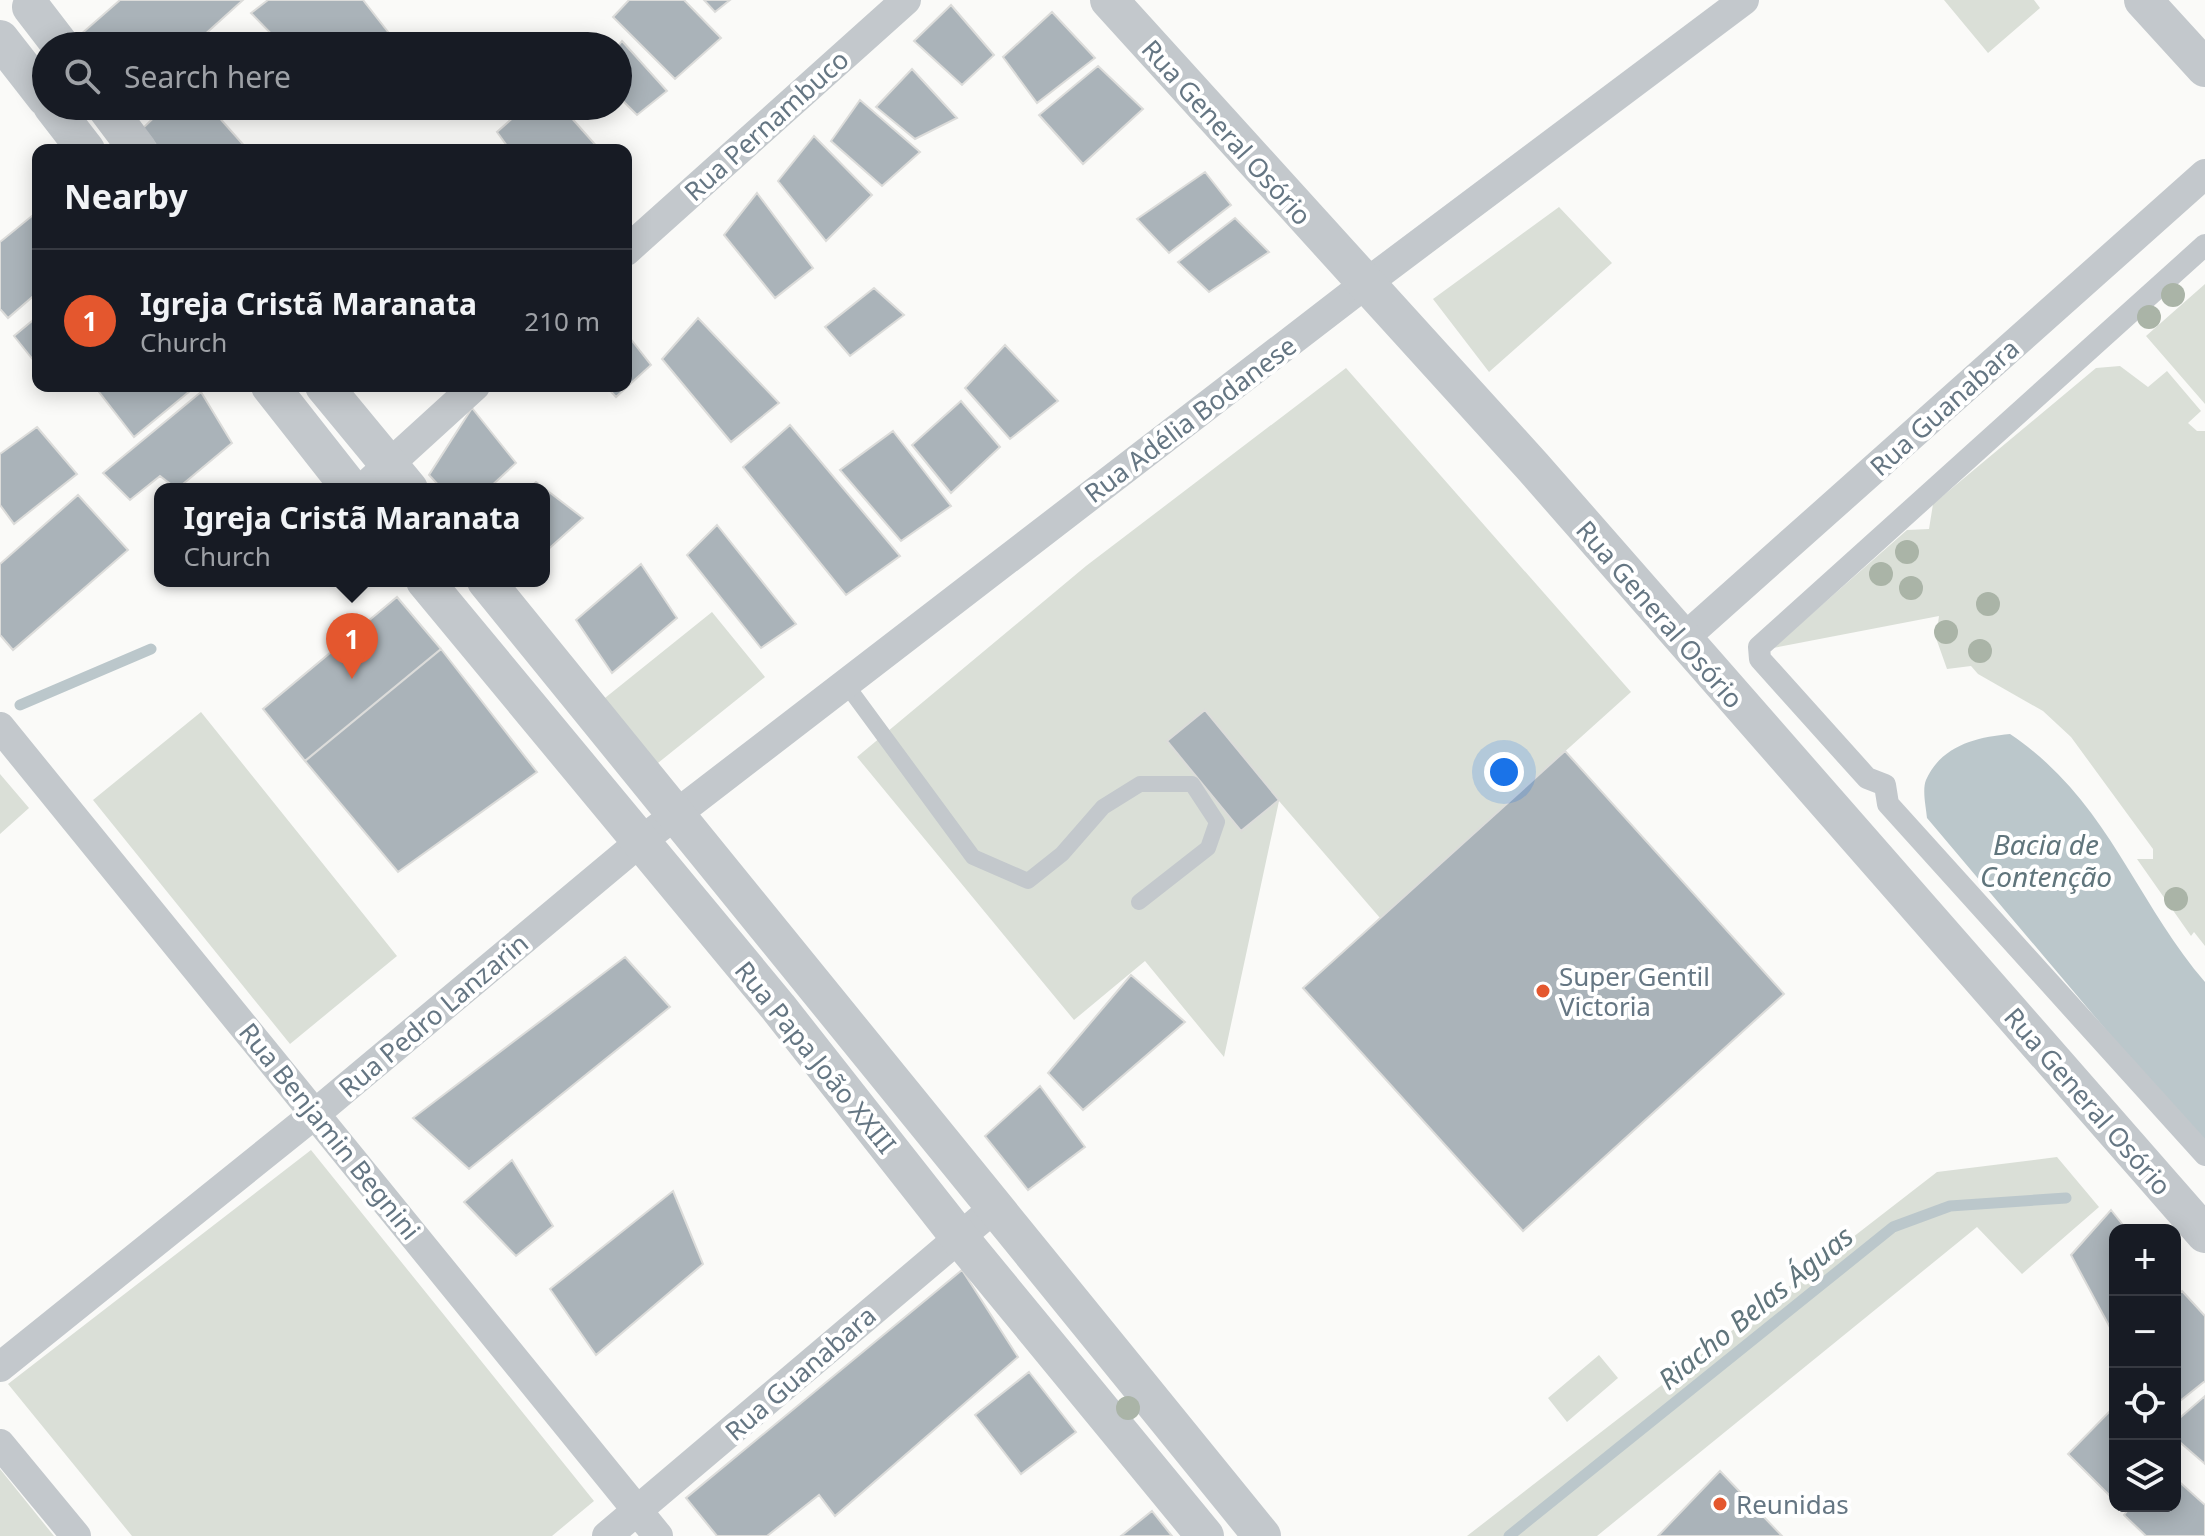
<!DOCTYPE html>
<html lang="en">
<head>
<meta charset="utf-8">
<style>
  body { margin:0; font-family:"Noto Sans",sans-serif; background:#20242c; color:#f1f3f6 }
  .controls { position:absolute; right:24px; bottom:24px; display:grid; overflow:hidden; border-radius:16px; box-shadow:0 4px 20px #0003 }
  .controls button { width:72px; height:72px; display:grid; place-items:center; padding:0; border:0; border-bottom:2px solid #363941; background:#171b24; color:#f1f3f6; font:40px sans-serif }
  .you { position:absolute; left:1504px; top:772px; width:28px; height:28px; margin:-20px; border:6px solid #fff; border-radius:50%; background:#1a73e8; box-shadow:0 0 0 12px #1a73e833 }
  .badge { display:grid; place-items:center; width:52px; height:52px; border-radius:50%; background:#e4572e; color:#fff; font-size:26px; font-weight:700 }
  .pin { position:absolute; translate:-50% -66px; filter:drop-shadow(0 2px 4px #0008) }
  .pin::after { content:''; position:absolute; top:42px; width:28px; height:24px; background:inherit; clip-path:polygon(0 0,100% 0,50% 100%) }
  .popup { position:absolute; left:154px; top:483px; width:396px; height:104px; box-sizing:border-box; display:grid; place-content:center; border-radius:16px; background:#171b24; filter:drop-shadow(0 2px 6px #0005); font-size:26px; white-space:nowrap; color:#9ea1a6 }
  .popup b { font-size:30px; color:#f1f3f6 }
  .popup::after { content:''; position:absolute; left:50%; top:100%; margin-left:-16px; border:16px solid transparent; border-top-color:#171b24 }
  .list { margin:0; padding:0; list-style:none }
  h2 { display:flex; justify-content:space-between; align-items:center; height:104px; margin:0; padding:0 32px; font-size:34px }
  h2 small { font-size:26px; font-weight:400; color:#9ea1a6 }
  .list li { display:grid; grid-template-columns:52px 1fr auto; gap:24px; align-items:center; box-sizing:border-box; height:144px; padding:0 32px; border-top:2px solid #363941 }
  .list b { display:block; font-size:30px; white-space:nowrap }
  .list p { margin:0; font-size:26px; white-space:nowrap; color:#9ea1a6 }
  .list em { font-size:26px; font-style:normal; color:#9ea1a6 }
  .icon { flex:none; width:44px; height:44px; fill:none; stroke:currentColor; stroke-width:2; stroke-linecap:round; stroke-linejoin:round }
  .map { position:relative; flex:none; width:2205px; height:1536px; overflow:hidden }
  .search { position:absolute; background:#171b24; box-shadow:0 4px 20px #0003; left:32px; top:32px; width:600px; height:88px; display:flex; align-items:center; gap:20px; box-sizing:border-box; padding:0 28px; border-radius:44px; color:#9ea1a6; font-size:30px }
  .panel { position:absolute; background:#171b24; box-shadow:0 4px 20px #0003; left:32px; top:144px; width:600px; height:248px; border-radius:16px }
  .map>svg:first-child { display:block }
  .green { fill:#dadfd7; fill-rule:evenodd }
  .water { fill:#bbc7cb }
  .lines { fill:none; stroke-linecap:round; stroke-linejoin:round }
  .stream { stroke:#bbc7cb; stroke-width:11 }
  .building { fill:#aab3b9; stroke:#dcdcda; stroke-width:2 }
  .service { stroke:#c3c8cc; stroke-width:16 }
  .pedestrian { stroke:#c3c8cc; stroke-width:22 }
  .minor { stroke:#c3c8cc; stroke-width:30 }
  .tertiary { stroke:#c3c8cc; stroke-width:38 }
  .tree { fill:#aab4a7 }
  .poi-dot { fill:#e4572e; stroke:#fff; stroke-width:3 }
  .labels { text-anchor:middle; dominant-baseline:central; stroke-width:8; stroke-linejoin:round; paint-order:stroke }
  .street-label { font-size:26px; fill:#657683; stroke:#fff }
  .poi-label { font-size:26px; fill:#657683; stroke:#fff; text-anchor:start }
  .water-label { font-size:28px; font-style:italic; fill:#60757c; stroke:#fff }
</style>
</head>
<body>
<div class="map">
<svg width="2205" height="1536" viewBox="0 0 2205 1536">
  <rect width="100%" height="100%" fill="#fafaf8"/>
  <path class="green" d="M1944 0H2034L2040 8 1988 53Z
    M1559 207 1612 263 1489 372 1433 299Z
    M2205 284V404L2146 336Z
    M2120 366 2148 387 2167 371 2201 411 2188 423 2197 431H2205V946L2194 932 2191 936 2137 859H2153V849L2071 737 2043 711 1978 674 1971 666 1947 669 1936 638 1939 616 1773 648 1907 530 1929 529 1933 504 2096 368Z
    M1346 368 1631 692 1380 918 1279 801 1224 1057 1145 961 1074 1020 857 757 1086 566ZM1205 711 1241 830 1167 742Z
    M712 612 765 677 653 767 600 702Z
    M201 712 397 956 290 1044 93 800Z
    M0 774 29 808 0 834Z
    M311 1150 594 1501 552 1536H132L8 1384Z
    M2057 1157 2099 1207 2022 1274 1977 1227 1597 1536H1467L1937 1172Z
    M1599 1355 1618 1378 1567 1422 1548 1398Z
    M0 1469 54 1536H0Z"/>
  <path class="water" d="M2010 734C2107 799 2134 899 2205 982V1147L1927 818C1926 807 1922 790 1926 780 1941 746 1976 737 2010 734Z"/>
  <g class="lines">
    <path class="stream" d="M20 705 151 649
      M1509 1536 1893 1227 1950 1206 2066 1198"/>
  </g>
  <path class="building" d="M120 0H243L192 46H90L80 35Z
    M268 0H363L399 46H283L251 13Z
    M629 0H684L721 38 675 79 613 17Z
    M704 0H730L715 12Z
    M951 5 994 55 962 85 914 41Z
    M1052 12 1095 58 1037 103 1003 57Z
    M622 41 667 91 637 115 618 96V46Z
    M1098 66 1143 109 1083 164 1039 115Z
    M912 69 957 118 915 139 876 107Z
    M860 100 920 152 882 186 831 141Z
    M166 106H209L248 150H160L143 128Z
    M526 106H561L600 150H510L497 132Z
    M814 136 872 195 826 241 778 181Z
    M1205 172 1231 205 1169 253 1137 219Z
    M757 193 813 268 775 298 724 235Z
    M38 211V292L8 318 0 309V242Z
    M1235 218 1269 252 1209 292 1178 262Z
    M874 288 904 315 850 356 825 327Z
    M38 316V366L14 336Z
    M698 318 779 403 731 442 662 359Z
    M626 333 651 365 616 397 606 386H626Z
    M1005 345 1058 401 1010 439 965 388Z
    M107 386H196L134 437 99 392Z
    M201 392 232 443 177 489 160 476 130 500 103 473Z
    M961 401 1000 447 951 493 912 445Z
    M472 408 516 463 488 489H442L429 475Z
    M790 425 900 556 846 595 743 467Z
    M37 427 77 474 14 524 0 505V454Z
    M893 431 951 506 901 541 840 470Z
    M536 482 583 518 544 553V489H528Z
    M78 495 128 550 13 650 0 635V564Z
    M717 525 796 624 761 648 687 555Z
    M641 564 677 618 612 673 576 620Z
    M397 597 441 649 305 761 263 709Z
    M441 649 537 772 398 872 305 761Z
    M1205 710 1279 800 1241 831 1167 741Z
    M1565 751 1784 994 1523 1231 1303 988Z
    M625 957 670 1007 469 1169 413 1118Z
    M1131 975 1185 1022 1083 1110 1048 1073Z
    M1040 1086 1085 1147 1028 1190 985 1136Z
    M512 1160 553 1226 516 1256 464 1202Z
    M673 1191 703 1264 596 1355 550 1289Z
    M2111 1210 2127 1230H2115L2113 1333 2071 1255Z
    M962 1270 1018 1357 835 1516 819 1495 767 1536H717L686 1498Z
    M2182 1291 2205 1316V1381L2175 1405V1296Z
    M1029 1372 1076 1432 1021 1474 975 1415Z
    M2205 1396V1464L2175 1438V1422Z
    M2110 1411 2115 1415V1489L2110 1496 2068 1454Z
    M1720 1471 1782 1536H1658Z
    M2175 1478 2205 1505V1536H2146L2124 1515 2131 1506H2175Z
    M1152 1511 1172 1536H1121Z"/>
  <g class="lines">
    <path class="service" d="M845 683 973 857 1028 881 1062 854 1103 807 1140 784H1192L1217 822 1208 848 1139 902"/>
    <path class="pedestrian" d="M2205 245 1759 647 1760 659 1867 778 1885 785 1888 804 2205 1155"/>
    <path class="minor" d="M626 251 906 0
      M362 489 475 386
      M1682 640 2205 174
      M0 727 658 1536
      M0 1367 316 1113 640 842 1364 285 1744 0
      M0 1444 76 1536
      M607 1536 993 1209"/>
    <path class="tertiary" d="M1109 0 1533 467 2205 1234
      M2143 0 2205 68
      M31 7 61 46
      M0 39 46 98
      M52 106 86 150
      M105 106 138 150
      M270 386 351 489
      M324 386 409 489
      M425 581 778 1007 959 1237 1205 1536
      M486 581 1262 1536"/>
  </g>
  <g class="tree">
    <circle cx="2173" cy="295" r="12"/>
    <circle cx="2149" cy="317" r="12"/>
    <circle cx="1907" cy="552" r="12"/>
    <circle cx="1881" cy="574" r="12"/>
    <circle cx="1911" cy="588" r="12"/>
    <circle cx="1988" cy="604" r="12"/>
    <circle cx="1946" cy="632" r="12"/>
    <circle cx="1980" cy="651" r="12"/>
    <circle cx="2176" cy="899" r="12"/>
    <circle cx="1128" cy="1408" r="12"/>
  </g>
  <g class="poi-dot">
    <circle cx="1543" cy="991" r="8"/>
    <circle cx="1720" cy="1504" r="8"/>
  </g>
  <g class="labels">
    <g class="street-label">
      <text transform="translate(766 125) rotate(-42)">Rua Pernambuco</text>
      <text transform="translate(1227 132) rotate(48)">Rua General Osório</text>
      <text transform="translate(1944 407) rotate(-42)">Rua Guanabara</text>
      <text transform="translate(1190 419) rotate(-37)">Rua Adélia Bodanese</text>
      <text transform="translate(1660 614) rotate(49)">Rua General Osório</text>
      <text transform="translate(433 1015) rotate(-40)">Rua Pedro Lanzarin</text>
      <text transform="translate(816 1057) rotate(51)">Rua Papa João XXIII</text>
      <text transform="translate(2088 1101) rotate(49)">Rua General Osório</text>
      <text transform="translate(330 1131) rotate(51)">Rua Benjamin Begnini</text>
      <text transform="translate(800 1373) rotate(-41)">Rua Guanabara</text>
    </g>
    <g class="poi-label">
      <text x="1559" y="976">Super Gentil<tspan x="1559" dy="30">Victoria</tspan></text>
      <text x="1736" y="1504">Reunidas</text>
    </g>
    <g class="water-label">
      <text x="2046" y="844">Bacia de<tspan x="2046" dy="32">Contenção</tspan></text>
      <text transform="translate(1755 1307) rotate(-39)">Riacho Belas Águas</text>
    </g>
  </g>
</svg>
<div class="controls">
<button>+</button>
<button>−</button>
<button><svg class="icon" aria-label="locate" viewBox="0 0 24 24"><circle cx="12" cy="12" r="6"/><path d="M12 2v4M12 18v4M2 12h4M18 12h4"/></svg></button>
<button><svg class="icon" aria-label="layers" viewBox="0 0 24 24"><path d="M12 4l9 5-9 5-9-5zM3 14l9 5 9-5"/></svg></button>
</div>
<div class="you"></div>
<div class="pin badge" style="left:352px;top:679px">1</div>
<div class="popup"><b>Igreja Cristã Maranata</b>Church</div>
<div class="search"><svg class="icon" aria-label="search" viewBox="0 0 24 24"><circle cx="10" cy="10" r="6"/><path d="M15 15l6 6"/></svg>Search here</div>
<section class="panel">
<h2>Nearby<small></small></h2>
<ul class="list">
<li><span class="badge">1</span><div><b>Igreja Cristã Maranata</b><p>Church</p></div><em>210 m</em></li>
</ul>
</section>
</div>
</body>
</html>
